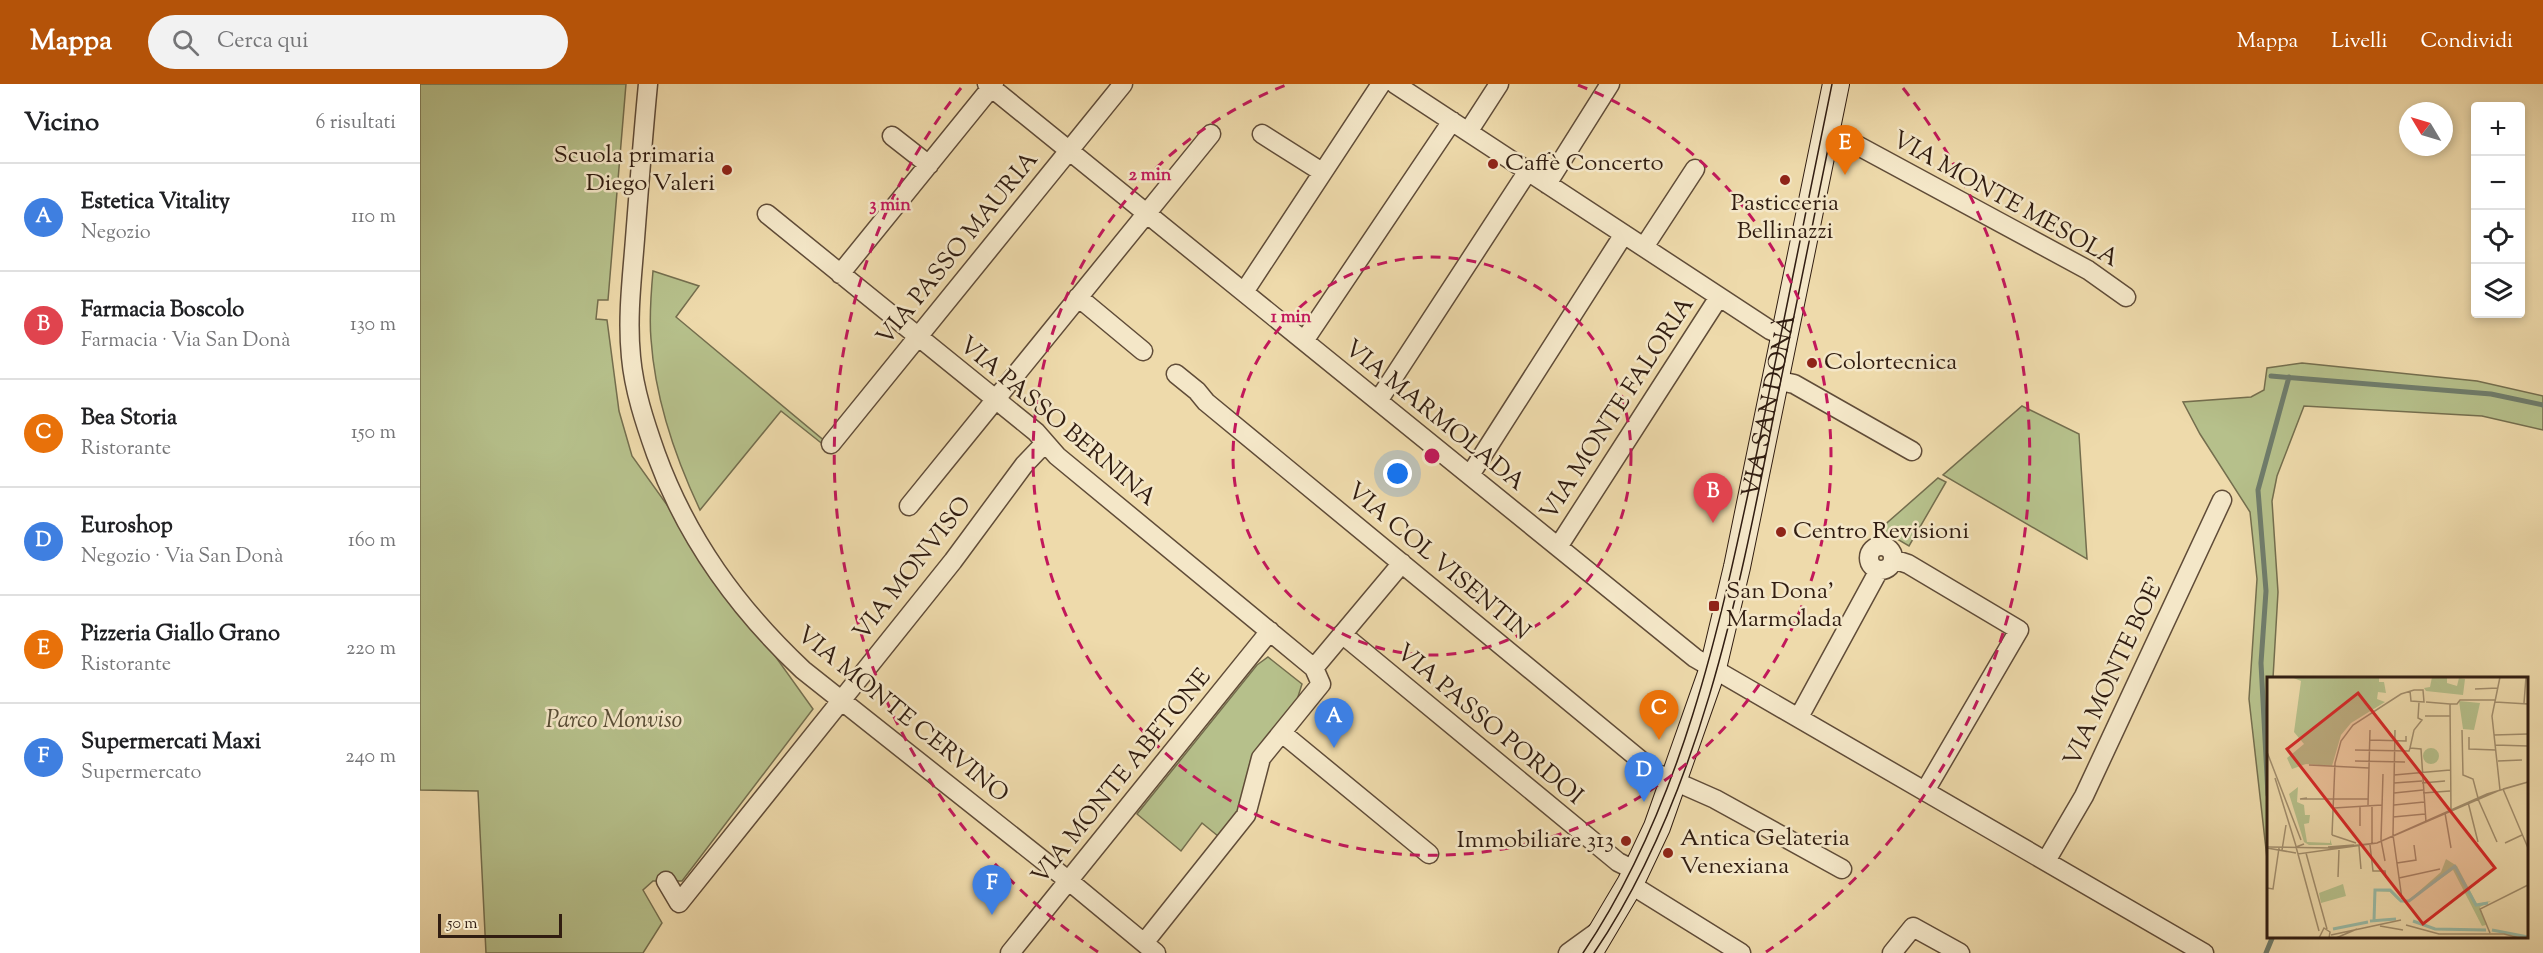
<!DOCTYPE html>
<html lang="it">
<head>
<meta charset="utf-8">
<style>
  body { margin:0; font-family:"Sorts Mill Goudy",serif; background:#f2f2f2; color:#202124 }
  .controls { position:absolute; right:18px; top:18px; display:grid; overflow:hidden; border-radius:6px; box-shadow:0 3px 9px #0003 }
  .controls button { width:54px; height:54px; display:grid; place-items:center; padding:0; border:0; border-bottom:2px solid #e0e0e0; background:#fff; color:#202124; font:30px sans-serif }
  .compass { position:absolute; left:1979px; top:18px; width:54px; height:54px; border-radius:50%; background:#fff; box-shadow:0 3px 9px #0003; rotate:308deg }
  .scale { position:absolute; left:18px; bottom:15px; width:124px; box-sizing:border-box; padding-left:6px; border:3px solid #311d11; border-top:0; font-size:16px; line-height:21px; white-space:nowrap; color:#311d11; -webkit-text-stroke:4px #f4e7c8; paint-order:stroke }
  .you { position:absolute; left:978px; top:390px; width:21px; height:21px; margin:-15px; border:4px solid #fff; border-radius:50%; background:#1a73e8; box-shadow:0 0 0 9px #1a73e833 }
  .badge { display:grid; place-items:center; width:39px; height:39px; border-radius:50%; background:#b45309; color:#fff; font-size:20px; font-weight:700 }
  .pin { position:absolute; translate:-50% -50px; filter:drop-shadow(0 2px 3px #0008) }
  .pin::after { content:''; position:absolute; top:32px; width:21px; height:18px; background:inherit; clip-path:polygon(0 0,100% 0,50% 100%) }
  .list { margin:0; padding:0; list-style:none }
  h2 { display:flex; justify-content:space-between; align-items:center; height:78px; margin:0; padding:0 24px; font-size:26px }
  h2 small { font-size:20px; font-weight:400; color:#757577 }
  .list li { display:grid; grid-template-columns:39px 1fr auto; gap:18px; align-items:center; box-sizing:border-box; height:108px; padding:0 24px; border-top:2px solid #e0e0e0 }
  .list b { display:block; font-size:22px; white-space:nowrap }
  .list p { margin:0; font-size:20px; white-space:nowrap; color:#757577 }
  .list em { font-size:20px; font-style:normal; color:#757577 }
  .icon { flex:none; width:33px; height:33px; fill:none; stroke:currentColor; stroke-width:2; stroke-linecap:round; stroke-linejoin:round }
  .map { position:relative; flex:none; width:2123px; height:869px; overflow:hidden }
  header { display:flex; align-items:center; gap:36px; box-sizing:border-box; height:84px; padding:0 30px; background:#b45309; color:#fff }
  header strong { font-size:28px }
  nav { display:flex; gap:33px; margin-inline-start:auto; font-size:21px }
  .search { width:420px; height:54px; background:#f2f2f2; display:flex; align-items:center; gap:15px; box-sizing:border-box; padding:0 21px; border-radius:33px; color:#757577; font-size:22px }
  main { display:flex }
  aside { flex:1; background:#fff }
  .map>svg:first-child { display:block }
  .green { fill:#b6c08b; stroke:#746e4e; stroke-width:1.5 }
  .lines { fill:none; stroke-linecap:round; stroke-linejoin:round }
  .stream { stroke:#6f7c6b; stroke-width:5 }
  .street-casing { stroke:#604c38; stroke-width:21 }
  .secondary-casing { stroke:#311d11; stroke-width:28 }
  .street { stroke:#f4e7c8; stroke-width:18 }
  .secondary { stroke:#f4e7c8; stroke-width:26 }
  .tram { stroke:#311d11; stroke-width:1.5 }
  .ring { fill:none; stroke:#c2185b; stroke-width:3; stroke-dasharray:10 8 }
  .poi-dot { fill:#8f2418; stroke:#f4e7c8; stroke-width:2 }
  .labels { text-anchor:middle; dominant-baseline:central; stroke-width:5; stroke-linejoin:round; paint-order:stroke }
  .poi-label { font-size:24px; fill:#311d11; stroke:#f4e7c8; text-anchor:start }
  .street-label { font-size:24px; fill:#311d11; stroke:#f4e7c8 }
  .park-label { font-size:24px; font-style:italic; fill:#594e36; stroke:#f4e7c8 }
  .inset-river { fill:none; stroke:#99bba7; stroke-width:3 }
  .inset-road { fill:none; stroke:#a28e6d; stroke-width:1.5 }
  .view { fill:#d62828; fill-opacity:0.15; stroke:#d62828; stroke-width:3 }
  .inset-edge { fill:none; stroke:#311d11; stroke-width:3 }
  .centre { fill:#c2185b; stroke:#f4e7c8; stroke-width:3 }
  .ring-label { font-size:18px; text-anchor:middle; font-weight:bold; fill:#c2185b; stroke:#f4e7c8; stroke-width:5; stroke-linejoin:round; paint-order:stroke }
</style>
</head>
<body>
<header>
<strong>Mappa</strong>
<div class="search"><svg class="icon" aria-label="search" viewBox="0 0 24 24"><circle cx="10" cy="10" r="6"/><path d="M15 15l6 6"/></svg>Cerca qui</div>
<nav><a>Mappa</a><a>Livelli</a><a>Condividi</a></nav>
</header>
<main>
<aside>
<h2>Vicino<small>6 risultati</small></h2>
<ul class="list">
<li><span class="badge" style="background:#3f7fe0">A</span><div><b>Estetica Vitality</b><p>Negozio</p></div><em>110 m</em></li>
<li><span class="badge" style="background:#e0444e">B</span><div><b>Farmacia Boscolo</b><p>Farmacia · Via San Donà</p></div><em>130 m</em></li>
<li><span class="badge" style="background:#e8710a">C</span><div><b>Bea Storia</b><p>Ristorante</p></div><em>150 m</em></li>
<li><span class="badge" style="background:#3f7fe0">D</span><div><b>Euroshop</b><p>Negozio · Via San Donà</p></div><em>160 m</em></li>
<li><span class="badge" style="background:#e8710a">E</span><div><b>Pizzeria Giallo Grano</b><p>Ristorante</p></div><em>220 m</em></li>
<li><span class="badge" style="background:#3f7fe0">F</span><div><b>Supermercati Maxi</b><p>Supermercato</p></div><em>240 m</em></li>
</ul>
</aside>
<div class="map">
<svg width="2123" height="869" viewBox="0 0 2123 869">
  <rect width="100%" height="100%" fill="#eedaab"/>
  <filter id="stains"><feTurbulence type="fractalNoise" baseFrequency=".00333" numOctaves="4"/><feColorMatrix values="0 0 0 0 .2 0 0 0 0 .09 0 0 0 0 .02 0 0 0 .5 -.17"/></filter>
  <radialGradient id="worn" r=".72"><stop offset=".6" stop-color="#630" stop-opacity="0"/><stop offset="1" stop-color="#630" stop-opacity=".3"/></radialGradient>
  <path class="green" d="M0 0H206L188 216H178L176 235 187 236 199 327 212 372 393 625 262 797H233L223 806 242 839 223 869H66L58 707 0 706Z
    M233 187 279 202 256 233 407 359 405 362 361 327 280 426C255 373 235 314 231 255 229 233 231 209 233 187Z
    M1882 279 2057 297 2123 312V346L2062 332 1884 322 1857 392 1852 417 1858 508 1853 594H1848V783L1829 615 1837 495 1830 428 1780 350 1763 318 1831 313 1844 306 1847 284Z
    M1602 322 1659 350 1667 475 1523 391Z
    M1518 394 1526 398 1489 462 1460 445Z
    M848 573 882 600 876 619 831 675 819 726 798 752 782 739 761 767 717 730 837 581Z"/>
  <g class="lines">
    <path class="stream" d="M1851 292 2071 310 2123 321
      M1848 711 1841 579 1846 507 1838 406 1869 293
      M1846 869 1853 852"/>
    <g class="street-casing">
      <path id="street" d="M228 0C223 52 219 103 215 155 212 194 207 234 211 273 214 306 225 339 236 370 267 455 317 524 383 586L649 797 736 869
        M567 0 1275 574 1784 869
        M975 0 1350 246 1364 252
        M1048 48 1079 0
        M842 50 902 88
        M472 52 509 81
        M1405 53 1433 59 1668 186 1706 213
        M1127 100 1190 0
        M347 130 616 348 637 372 894 584 901 600 841 674 826 731 724 859
        M1224 163 1275 85
        M420 190 574 0
        M824 208 961 0
        M658 213 723 267
        M884 257 1032 37
        M756 290 777 307 786 318 1236 689 1295 715 1422 785
        M1355 296 1374 300 1492 367
        M958 317 1108 87
        M411 360 703 0
        M1050 391 1204 150
        M489 422 791 50
        M1449 474a12 12 0 1 1 24 0a12 12 0 1 1-24 0Z
        M1138 463 1299 213
        M1473 475 1488 480 1599 546 1505 707
        M922 550 1198 778 1216 787
        M894 584 982 479
        M1379 633 1459 486
        M862 649 1009 770
        M1626 777 1664 712 1802 416
        M246 797 259 819 533 477 604 381 625 359
        M1210 800 1321 869
        M590 869 850 547
        M1148 869 1177 848
        M1472 869 1493 843 1540 869"/>
    </g>
    <g class="secondary-casing">
      <g id="secondary">
        <path id="s1" d="M1169 869 1210 800 1237 743 1293 584 1317 483 1416 0"/>
      </g>
    </g>
    <use href="#street" class="street"/>
    <use href="#secondary" class="secondary"/>
    <path class="tram" d="M1163 869C1264 719 1301 537 1338 363 1363 242 1387 121 1412 0
      M1174 869C1278 716 1318 513 1353 335 1372 240 1391 145 1411 50"/>
  </g>
  <g class="ring">
    <circle cx="1012" cy="372" r="199"/>
    <path d="M1158 1A399 399 0 1 1 866 1"/>
    <path d="M678 868A598 598 0 0 1 541 4M1483 4A598 598 0 0 1 1346 868"/>
  </g>
  <g class="poi-dot">
    <circle cx="1073" cy="80" r="6"/>
    <circle cx="307" cy="86" r="6"/>
    <circle cx="1365" cy="96" r="6"/>
    <circle cx="1392" cy="279" r="6"/>
    <circle cx="1361" cy="448" r="6"/>
    <rect x="1288" y="516" width="12" height="12" rx="3"/>
    <circle cx="1206" cy="757" r="6"/>
    <circle cx="1248" cy="769" r="6"/>
  </g>
  <g class="labels">
    <g class="poi-label">
      <text x="295" y="72" text-anchor="end">Scuola primaria<tspan x="295" dy="28">Diego Valeri</tspan></text>
      <text x="1085" y="80">Caffè Concerto</text>
      <text x="1365" y="120" text-anchor="middle">Pasticceria<tspan x="1365" dy="28">Bellinazzi</tspan></text>
      <text x="1404" y="279">Colortecnica</text>
      <text x="1373" y="448">Centro Revisioni</text>
      <text x="1306" y="508">San Dona'<tspan x="1306" dy="28">Marmolada</tspan></text>
      <text x="1260" y="755">Antica Gelateria<tspan x="1260" dy="28">Venexiana</tspan></text>
      <text x="1194" y="757" text-anchor="end">Immobiliare 313</text>
    </g>
    <g class="street-label">
      <text transform="translate(1585 116) rotate(29)">VIA MONTE MESOLA</text>
      <text transform="translate(538 165) rotate(-51)">VIA PASSO MAURIA</text>
      <text stroke="none"><textPath href="#s1" startOffset="580">VIA SAN DONÀ</textPath></text>
      <text transform="translate(1198 325) rotate(-57)">VIA MONTE FALORIA</text>
      <text transform="translate(1014 332) rotate(39)">VIA MARMOLADA</text>
      <text transform="translate(637 338) rotate(40)">VIA PASSO BERNINA</text>
      <text transform="translate(1018 478) rotate(40)">VIA COL VISENTIN</text>
      <text transform="translate(493 485) rotate(-52)">VIA MONVISO</text>
      <text transform="translate(1695 588) rotate(-65)">VIA MONTE BOE'</text>
      <text transform="translate(482 631) rotate(39)">VIA MONTE CERVINO</text>
      <text transform="translate(1069 641) rotate(40)">VIA PASSO PORDOI</text>
      <text transform="translate(702 693) rotate(-51)">VIA MONTE ABETONE</text>
    </g>
    <g class="park-label">
      <text x="194" y="637">Parco Monviso</text>
    </g>
  </g>
  <g transform="translate(1847 593)">
    <rect width="261" height="261" fill="#eedaab"/>
    <path d="M24 0H112V5H117L119 16 111 15 110 22 118 25 84 46 74 58 65 89 39 87 25 92 20 81 37 67 27 55 34 4ZM165 0H180V6L190 9 192 1 198 2 196 18 159 14 157 11 163 10ZM192 24 213 26 207 53 196 52ZM156 79a8 8 0 1 1 16 0a8 8 0 1 1-16 0ZM31 110 30 125 37 128 38 138H43L42 146 37 147 40 165 63 166V162L65 168H42L37 165 22 117ZM179 182 190 189 210 227 224 224 213 230 219 248 215 249 186 193 139 226 131 223 123 215 108 214 106 245 107 213H123L134 223H142L174 195ZM76 207 79 219 54 226 52 216Z" fill="#b6c08b"/>
    <path class="inset-river" d="M187 188 209 228 221 226M103 244 129 242M107 244 108 213H123L134 224H142L188 189M146 244 168 252 219 253M66 252 101 245M225 253 261 260"/>
    <path class="inset-road" d="M208 12 231 11M159 25 183 27M228 25 261 27M257 26 259 0M158 39H183M128 53 126 158 135 222M195 53 196 98 206 102 211 121M227 58 261 57M202 60V72L229 73M103 63 139 64V59M228 68 261 69M143 71 154 72 159 145M143 71 147 53 155 43 151 41 152 25M88 73 142 74 143 71M0 75 34 163M88 84 138 85M231 84 255 83M42 88 102 91M116 97 114 163 118 184M127 98 183 93M8 101 29 169M127 106 155 104M155 106 178 104M236 112 261 171M236 112 261 105M127 116 156 113M156 116 183 114M40 121 33 122H101M211 122 230 165M201 125 211 165M101 128 103 53M127 128 157 125M67 131 115 128M184 133 183 27H190L193 23H228M178 136 184 171M126 140 158 137M93 149V129M65 158 68 86 74 64 86 48 134 17 147 13H156L157 25 144 24 143 14M65 158 89 166M238 166 255 158M37 167 29 170 31 177 110 166 233 113 225 39 233 0M105 167V128M103 168 106 194H118L119 201M92 169 94 192M0 170 64 171 110 166 220 117 261 105M61 170 87 168M0 171 29 176M15 173 19 148M39 176 60 252M31 177 52 254M130 186 149 183 147 168M71 200 72 173M132 201 173 192M0 211 6 212 12 171M139 248 172 257H237L253 261M113 249 136 253M223 256 213 232 261 208M64 258 134 243M52 261 57 251 63 255 62 261M69 261 90 252"/>
    <path class="view" d="M91 16 228 191 156 247 20 72Z"/>
    <rect width="261" height="261" class="inset-edge"/>
  </g>
  <circle cx="1012" cy="372" r="9" class="centre"/>
  <g class="ring-label">
    <text x="730" y="96">2 min</text>
    <text x="470" y="126">3 min</text>
    <text x="871" y="238">1 min</text>
  </g>
  <rect width="100%" height="100%" filter="url(#stains)"/>
  <rect width="100%" height="100%" fill="url(#worn)"/>
</svg>
<div class="controls">
<button>+</button>
<button>−</button>
<button><svg class="icon" aria-label="locate" viewBox="0 0 24 24"><circle cx="12" cy="12" r="6"/><path d="M12 2v4M12 18v4M2 12h4M18 12h4"/></svg></button>
<button><svg class="icon" aria-label="layers" viewBox="0 0 24 24"><path d="M12 4l9 5-9 5-9-5zM3 14l9 5 9-5"/></svg></button>
</div>
<svg class="compass" viewBox="-18 -18 36 36"><path d="M0-13l5 13h-10z" fill="#e53935"/><path d="M0 13l5-13h-10z" fill="#757577"/></svg>
<div class="scale">50 m</div>
<div class="you"></div>
<div class="pin badge" style="left:914px;top:664px;background:#3f7fe0">A</div>
<div class="pin badge" style="left:1293px;top:439px;background:#e0444e">B</div>
<div class="pin badge" style="left:1239px;top:656px;background:#e8710a">C</div>
<div class="pin badge" style="left:1224px;top:718px;background:#3f7fe0">D</div>
<div class="pin badge" style="left:1425px;top:91px;background:#e8710a">E</div>
<div class="pin badge" style="left:572px;top:831px;background:#3f7fe0">F</div>
</div>
</main>
</body>
</html>
